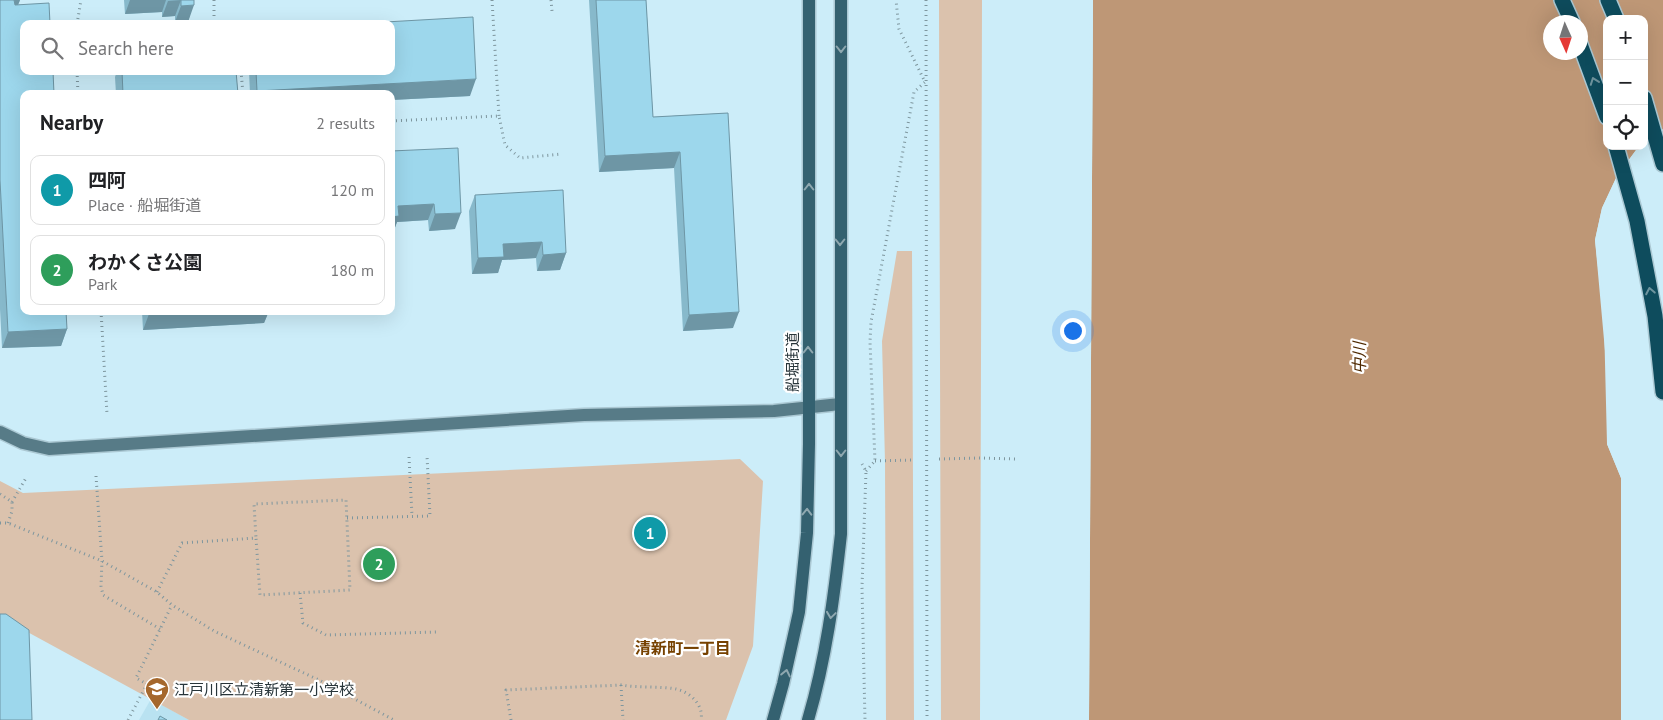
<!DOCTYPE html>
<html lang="en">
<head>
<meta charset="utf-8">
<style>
  body { margin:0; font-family:"PT Sans","Noto Sans JP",sans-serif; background:#f2f2f2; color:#202124 }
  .controls { position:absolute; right:15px; top:15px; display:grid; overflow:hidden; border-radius:10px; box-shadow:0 5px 20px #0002 }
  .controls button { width:45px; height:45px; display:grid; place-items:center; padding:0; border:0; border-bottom:1px solid #e0e0e0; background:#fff; color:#202124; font:25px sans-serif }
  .compass { position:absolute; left:1543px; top:15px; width:45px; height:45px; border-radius:50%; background:#fff; box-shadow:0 5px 20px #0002; rotate:177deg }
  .you { position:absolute; left:1072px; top:330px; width:18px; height:18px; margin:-12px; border:4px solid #fff; border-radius:50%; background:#1a73e8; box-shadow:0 0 0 8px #1a73e833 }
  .badge { display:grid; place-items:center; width:32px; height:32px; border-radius:50%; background:#0b8043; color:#fff; font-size:16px; font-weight:700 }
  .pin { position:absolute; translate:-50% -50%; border:2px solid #fff; box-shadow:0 1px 5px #0006 }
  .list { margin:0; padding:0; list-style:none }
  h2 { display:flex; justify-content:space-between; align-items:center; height:65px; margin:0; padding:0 20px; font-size:21px }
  h2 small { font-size:16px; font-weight:400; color:#757577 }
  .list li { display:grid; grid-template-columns:32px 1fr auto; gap:15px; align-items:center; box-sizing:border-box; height:70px; margin:0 10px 10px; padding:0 10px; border:1px solid #e0e0e0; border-radius:10px }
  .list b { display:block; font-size:19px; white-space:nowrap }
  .list p { margin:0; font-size:16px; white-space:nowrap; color:#757577 }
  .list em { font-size:16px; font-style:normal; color:#757577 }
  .icon { flex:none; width:28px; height:28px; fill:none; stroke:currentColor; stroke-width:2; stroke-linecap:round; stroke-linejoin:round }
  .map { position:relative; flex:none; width:1663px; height:720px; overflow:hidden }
  .search { position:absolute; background:#fff; box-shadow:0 5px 20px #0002; left:20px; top:20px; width:375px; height:55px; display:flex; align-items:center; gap:12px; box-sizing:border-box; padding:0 18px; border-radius:10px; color:#757577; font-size:19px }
  .panel { position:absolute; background:#fff; box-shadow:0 5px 20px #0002; left:20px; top:90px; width:375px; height:225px; border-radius:10px }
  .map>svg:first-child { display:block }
  .built { fill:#b9e2f1 }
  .green { fill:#dbc2ad }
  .water { fill:#be9776; fill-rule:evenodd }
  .pier { fill:#ccedf9 }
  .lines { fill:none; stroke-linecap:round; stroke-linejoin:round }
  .secondary-casing { stroke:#abc8d3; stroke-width:15 }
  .primary-casing { stroke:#abc8d3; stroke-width:15 }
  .highway-casing { stroke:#abc8d3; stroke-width:18 }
  .path { stroke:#7e969e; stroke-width:3; stroke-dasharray:1 4; stroke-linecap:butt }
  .secondary { stroke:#577b87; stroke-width:12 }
  .primary { stroke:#346170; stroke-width:12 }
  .highway { stroke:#0e4c5d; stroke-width:15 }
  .wall { fill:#87b9cb }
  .shaded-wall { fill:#6e96a5 }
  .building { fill:#9dd7ec; stroke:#6e96a5 }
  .oneway { stroke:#8fa8b0 }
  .oneway2 { stroke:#6e949e }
  .labels { text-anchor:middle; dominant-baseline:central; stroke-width:4.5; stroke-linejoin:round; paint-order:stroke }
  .street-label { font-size:15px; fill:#28353a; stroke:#fff }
  .poi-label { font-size:15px; fill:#28353a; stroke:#fff; text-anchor:start }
  .water-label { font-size:16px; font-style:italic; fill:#4f2900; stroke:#fff }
  .neighbourhood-label { font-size:16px; font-weight:bold; fill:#764100; stroke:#fff }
</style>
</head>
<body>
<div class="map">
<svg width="1663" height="720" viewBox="0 0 1663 720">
  <rect width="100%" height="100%" fill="#ccedf9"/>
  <path class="built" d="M151 699 189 720H139Z"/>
  <path class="green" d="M939 0H982L980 720H941Z
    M897 251H912L914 720H886L885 462 882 341Z
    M740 459 763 481 753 646 726 720H189L0 617V481L23 493Z"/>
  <path class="water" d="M1093 0H1663V129L1644 143V19H1607V146H1639L1617 176 1602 208 1595 240 1607 373V444L1621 478V720H1089ZM1550 22H1580V52H1550Z"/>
  <path class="pier" d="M1090 0H1093L1089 720H1087Z
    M1639 146H1642L1619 177 1605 208 1598 240 1610 372V444L1623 477 1621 478 1607 444 1604 322 1595 240 1602 208 1617 176Z"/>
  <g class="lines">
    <g class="secondary-casing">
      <path id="secondary" d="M0 432 23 443 49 449 584 415 774 411 840 404"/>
    </g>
    <g class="primary-casing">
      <path id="primary" d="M773 720 783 684 799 612 807 533 809 444V0
        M808 720C826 659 834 597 841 534V0"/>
    </g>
    <g class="highway-casing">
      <path id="highway" d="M1562 0 1572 22
        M1608 0 1616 19
        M1580 44 1607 117
        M1644 98 1663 164
        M1616 146 1637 221 1655 316 1663 392"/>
    </g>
    <path class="path" d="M214 0V24
      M492 0 499 116
      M551 0 552 11
      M926 0 927 720
      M77 24 81 0
      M77 71 78 94
      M241 71 243 94
      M391 121 499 116 505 145 520 158 562 154
      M101 311 107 414
      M409 457 412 516
      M939 459 980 458 1016 459
      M875 461 913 460
      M862 464 866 471 862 587 865 720
      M866 471 875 461 870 342 871 322 914 92 925 82 899 29 896 0
      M96 476 102 561 101 586 103 595 160 629
      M0 494 12 502V511L8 523
      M12 502 26 478
      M347 518 430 516 427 456
      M0 523H8L102 561 157 592 172 605 214 631 321 681 394 720
      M157 592 182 543 256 538 260 595 350 590 346 500 254 504 256 538
      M300 593 303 623 326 635 438 632
      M621 685 623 720
      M128 720 147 684 136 678 172 605
      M511 720 506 690 621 685C639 688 659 686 676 689 690 692 704 705 701 720"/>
    <use href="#secondary" class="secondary"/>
    <use href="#primary" class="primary"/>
    <use href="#highway" class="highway"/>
  </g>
  <path class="wall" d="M0 0H20L18 5 24 94V311L67 329 61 346 2 348 0 309Z
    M124 0H194L188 22H175V16L162 17V12L125 14Z
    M589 0H646L653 117 728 113 733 328 683 331 674 168 599 172Z
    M117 71H236L238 94H116L115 77Z
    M249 71H391L470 96 391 100V94H250Z
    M391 151 455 229 429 231 428 220 397 222 393 233H391Z
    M475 195 566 253 560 270 537 271 536 258 502 260 498 273 472 274 469 211Z
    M142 311H269L264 323 143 330Z
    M645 522 657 541H644L643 525Z"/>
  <path class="shaded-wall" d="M13 0H20L15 12Z
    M130 0H166L162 12 125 14Z
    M181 0 175 16 162 17 168 1Z
    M194 5 188 22H175L181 6Z
    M476 79 470 96 391 100V94H256L257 91Z
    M680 152 674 168 599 172 605 156Z
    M434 204 428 220 397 222 393 233H391V217L398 206Z
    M461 213 455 229 429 231 435 214Z
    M542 242 536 258 502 260 498 273 472 274 478 258 503 244Z
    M566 253 560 270 537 271 543 255Z
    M192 311H269L264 323 143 330 149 314Z
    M739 312 733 328 683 331 689 315Z
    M67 329 61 346 2 348 8 332Z
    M646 537H658L657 541H644Z"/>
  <path class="building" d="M0 0H14L15 5 49 3 50 24H24V71H53L54 94H24V311H66L67 329 8 332 0 180Z
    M181 0H194V5L181 6Z
    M596 0H646L653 117 728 113 739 312 689 315 680 152 605 156Z
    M473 17 476 79 257 91 256 71H391V24H350Z
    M122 71H236L238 94H123Z
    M458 148 461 213 435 214 434 204 398 206 399 216 391 217V151Z
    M563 190 566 253 543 255 542 242 503 244 504 257 478 258 475 195Z
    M149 311H192L149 314Z
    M657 521 658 537H646L645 522Z
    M0 614H6L29 630 32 720H0Z
    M160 716 167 720H158Z"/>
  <defs><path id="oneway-chevron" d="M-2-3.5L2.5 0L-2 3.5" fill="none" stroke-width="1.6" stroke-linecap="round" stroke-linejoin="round" transform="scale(1.25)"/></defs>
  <g class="oneway">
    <use href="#oneway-chevron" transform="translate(841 49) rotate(90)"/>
    <use href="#oneway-chevron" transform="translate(809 187) rotate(-90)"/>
    <use href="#oneway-chevron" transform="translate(840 242) rotate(90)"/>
    <use href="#oneway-chevron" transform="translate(808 350) rotate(-90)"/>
    <use href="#oneway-chevron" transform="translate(841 453) rotate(90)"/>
    <use href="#oneway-chevron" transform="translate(807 512) rotate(-89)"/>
    <use href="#oneway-chevron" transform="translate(831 615) rotate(98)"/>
    <use href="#oneway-chevron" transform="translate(786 673) rotate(-78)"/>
  </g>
  <g class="oneway2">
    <use href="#oneway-chevron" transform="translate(1594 81) rotate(-110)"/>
    <use href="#oneway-chevron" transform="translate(1650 291) rotate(-101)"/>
  </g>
  <defs>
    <g id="school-pin" transform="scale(1.25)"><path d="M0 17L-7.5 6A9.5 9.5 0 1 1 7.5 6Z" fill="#a5682d" stroke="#fff"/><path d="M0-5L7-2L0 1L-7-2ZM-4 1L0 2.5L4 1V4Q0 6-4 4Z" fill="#fff"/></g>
  </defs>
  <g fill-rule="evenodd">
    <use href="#school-pin" x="157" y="689"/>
  </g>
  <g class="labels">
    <g class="street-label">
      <text transform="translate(792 362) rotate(-90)">船堀街道</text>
    </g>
    <g class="poi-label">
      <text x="174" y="689">江戸川区立清新第一小学校</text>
    </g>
    <g class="water-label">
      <text transform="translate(1359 358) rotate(-90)">中川</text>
    </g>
    <g class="neighbourhood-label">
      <text x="683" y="648">清新町一丁目</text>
    </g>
  </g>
</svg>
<div class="controls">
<button>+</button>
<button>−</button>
<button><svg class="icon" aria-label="locate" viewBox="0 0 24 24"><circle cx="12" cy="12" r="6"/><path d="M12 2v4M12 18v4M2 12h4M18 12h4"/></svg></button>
</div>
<svg class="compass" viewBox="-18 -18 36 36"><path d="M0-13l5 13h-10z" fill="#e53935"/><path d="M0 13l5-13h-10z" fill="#757577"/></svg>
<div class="you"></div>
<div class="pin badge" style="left:650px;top:533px;background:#0f9aa8">1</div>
<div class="pin badge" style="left:379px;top:564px;background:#2e9e5b">2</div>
<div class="search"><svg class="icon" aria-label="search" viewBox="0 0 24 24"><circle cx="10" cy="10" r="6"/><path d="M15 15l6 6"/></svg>Search here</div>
<section class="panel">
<h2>Nearby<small>2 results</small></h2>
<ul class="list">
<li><span class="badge" style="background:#0f9aa8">1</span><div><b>四阿</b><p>Place · 船堀街道</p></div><em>120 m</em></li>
<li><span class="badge" style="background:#2e9e5b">2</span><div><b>わかくさ公園</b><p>Park</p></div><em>180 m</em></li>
</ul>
</section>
</div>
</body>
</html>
